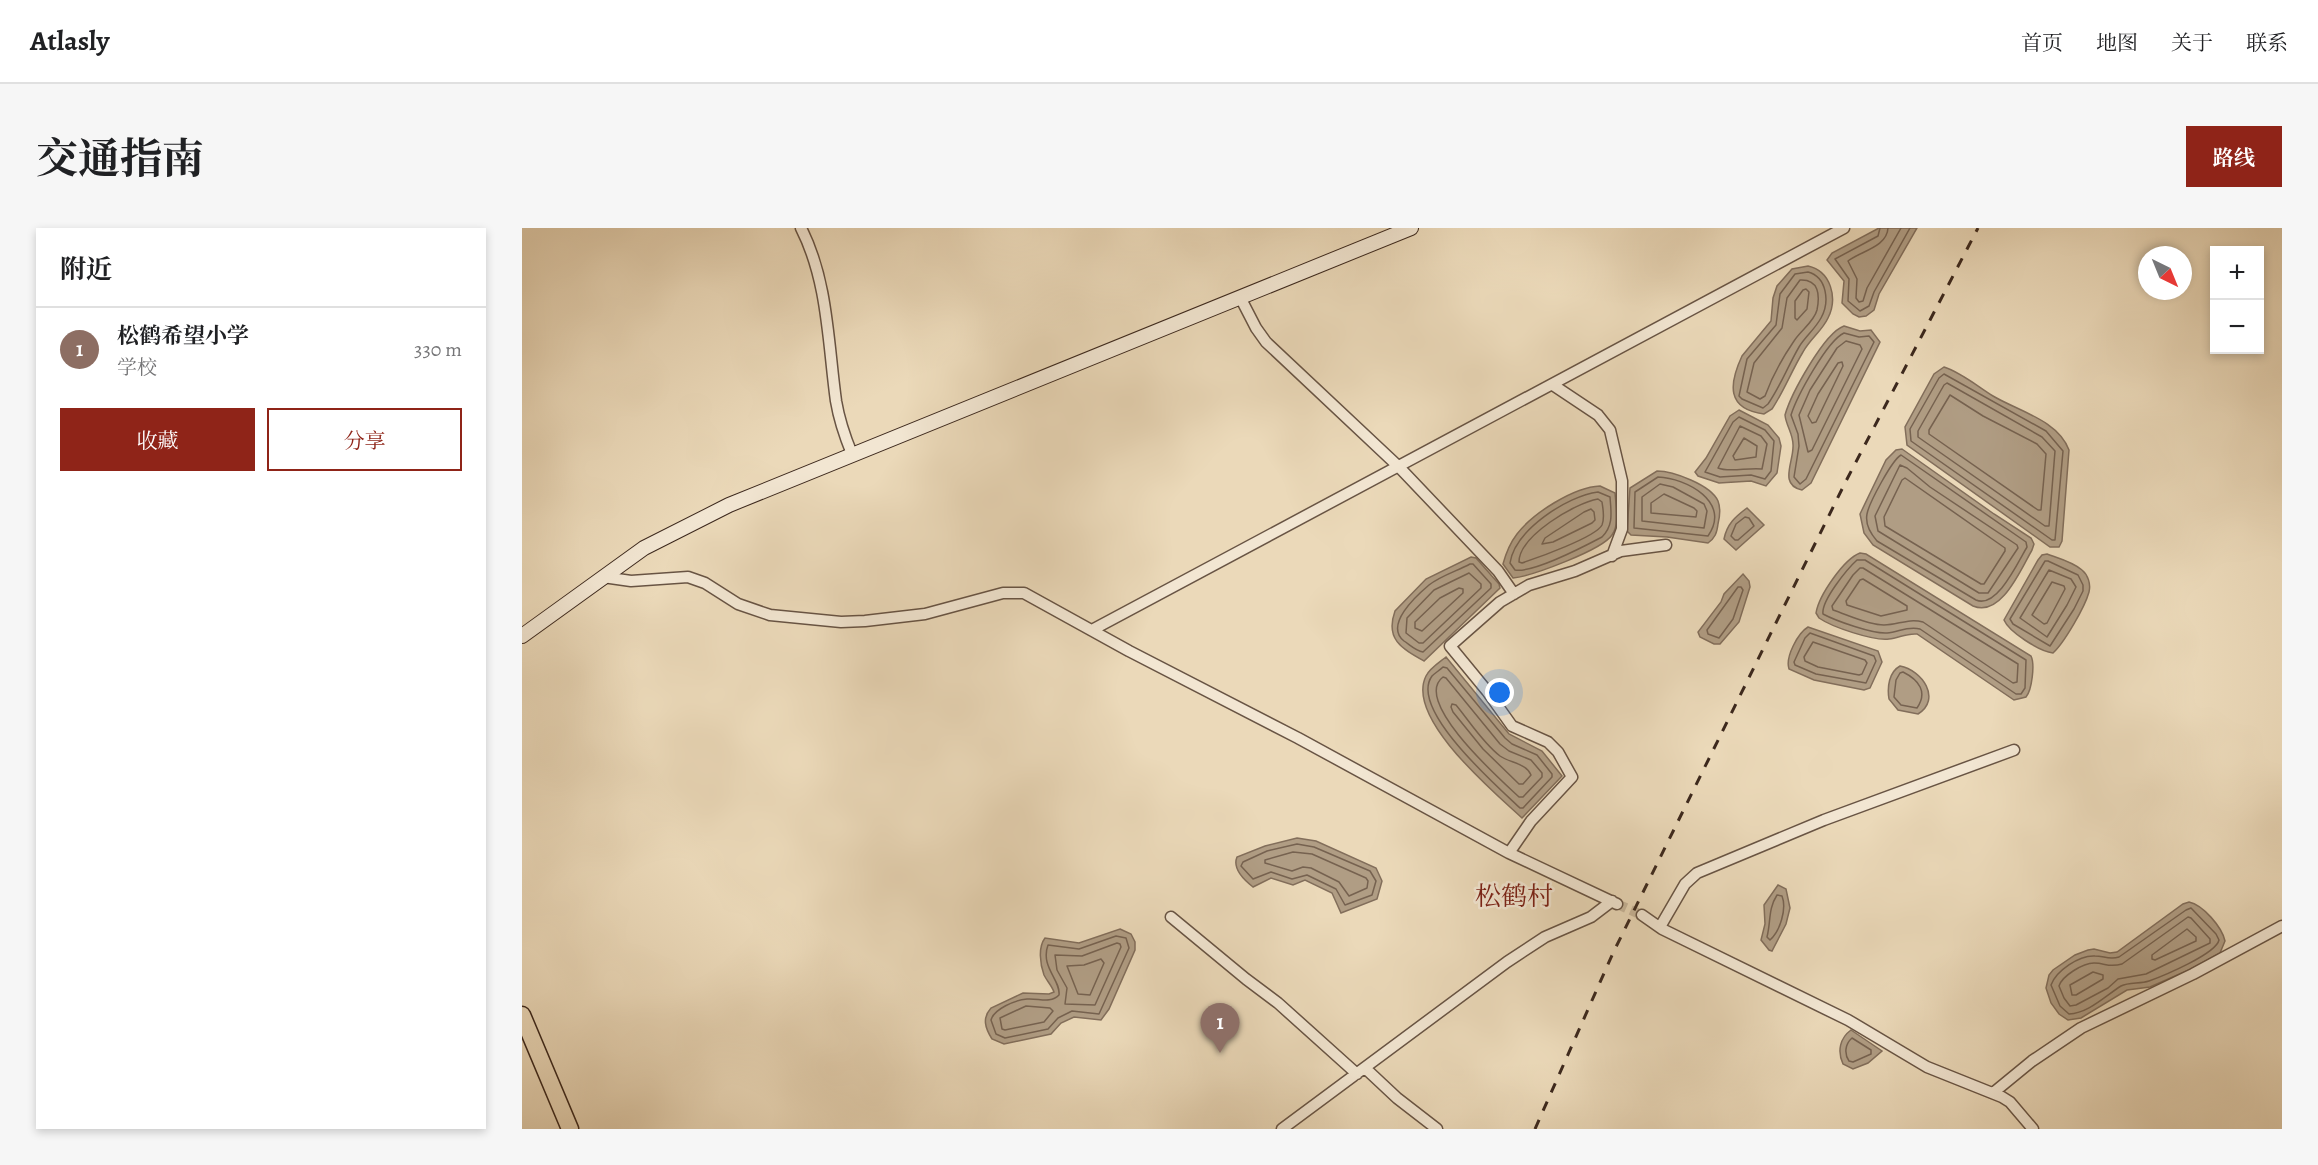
<!DOCTYPE html>
<html lang="zh">
<head>
<meta charset="utf-8">
<style>
  body { margin:0; font-family:Alegreya,"Noto Serif SC",serif; background:#f6f6f6; color:#202124 }
  .controls { position:absolute; right:18px; top:18px; display:grid; overflow:hidden; border-radius:0px; box-shadow:0 3px 9px #0003 }
  .controls button { width:54px; height:54px; display:grid; place-items:center; padding:0; border:0; border-bottom:2px solid #e0e0e0; background:#fff; color:#202124; font:30px sans-serif }
  .compass { position:absolute; left:1616px; top:18px; width:54px; height:54px; border-radius:50%; background:#fff; box-shadow:0 3px 9px #0003; rotate:137deg }
  .you { position:absolute; left:978px; top:465px; width:21px; height:21px; margin:-15px; border:4px solid #fff; border-radius:50%; background:#1a73e8; box-shadow:0 0 0 9px #1a73e833 }
  .badge { display:grid; place-items:center; width:39px; height:39px; border-radius:50%; background:#8f2418; color:#fff; font-size:20px; font-weight:700 }
  .pin { position:absolute; translate:-50% -50px; filter:drop-shadow(0 2px 3px #0008) }
  .pin::after { content:''; position:absolute; top:32px; width:21px; height:18px; background:inherit; clip-path:polygon(0 0,100% 0,50% 100%) }
  .list { margin:0; padding:0; list-style:none }
  h2 { display:flex; justify-content:space-between; align-items:center; height:78px; margin:0; padding:0 24px; font-size:26px }
  h2 small { font-size:20px; font-weight:400; color:#757577 }
  .list li { display:grid; grid-template-columns:39px 1fr auto; gap:18px; align-items:center; box-sizing:border-box; height:84px; padding:0 24px; border-top:2px solid #e0e0e0 }
  .list b { display:block; font-size:22px; white-space:nowrap }
  .list p { margin:0; font-size:20px; white-space:nowrap; color:#757577 }
  .list em { font-size:20px; font-style:normal; color:#757577 }
  .actions { display:flex; gap:12px; padding:18px 24px }
  .actions a { flex:1; padding:14px 0; border:2px solid #8f2418; border-radius:0px; text-align:center; font-size:21px; color:#8f2418 }
  .actions .main { background:#8f2418; color:#fff }
  .map { position:relative; flex:none; width:1760px; height:901px; overflow:hidden; border-radius:0px }
  header { display:flex; align-items:center; gap:36px; box-sizing:border-box; height:84px; padding:0 30px; background:#fff; border-bottom:2px solid #e0e0e0 }
  header strong { font-size:28px }
  nav { display:flex; gap:33px; margin-inline-start:auto; font-size:21px }
  .intro { display:flex; align-items:center; justify-content:space-between; box-sizing:border-box; height:144px; padding:0 36px }
  h1 { margin:0; font-size:42px }
  .button { padding:15px 27px; border-radius:0px; background:#8f2418; color:#fff; font-size:21px; font-weight:700 }
  main { display:flex; gap:36px; padding:0 36px }
  aside { flex:1; background:#fff; border-radius:0px; box-shadow:0 3px 9px #0003 }
  .map>svg:first-child { display:block }
  .water { fill:#b09d84; stroke:#826e5b; stroke-width:1.5 }
  .lines { fill:none; stroke-linecap:round; stroke-linejoin:round }
  .shore { stroke:#766250; stroke-width:1.5 }
  .minor-tunnel { stroke:#c8b69a; stroke-width:10; stroke-dasharray:10 5; stroke-linecap:butt }
  .minor-casing { stroke:#685444; stroke-width:13 }
  .secondary-casing { stroke:#3c281d; stroke-width:16 }
  .trunk-casing { stroke:#3c281d; stroke-width:19 }
  .minor { stroke:#f2e6d2; stroke-width:10 }
  .secondary { stroke:#f2e6d2; stroke-width:14 }
  .trunk { stroke:#ebd9b9; stroke-width:16 }
  .rail { stroke:#3c281d; stroke-width:3; stroke-dasharray:10 10; stroke-linecap:butt }
  .labels { text-anchor:middle; dominant-baseline:central; stroke-width:5; stroke-linejoin:round; paint-order:stroke }
  .quarter-label { font-size:26px; fill:#7a1f14; stroke:#f2e6d2 }
</style>
</head>
<body>
<header>
<strong>Atlasly</strong>
<nav><a>首页</a><a>地图</a><a>关于</a><a>联系</a></nav>
</header>
<div class="intro"><h1>交通指南</h1><a class="button">路线</a></div>
<main>
<aside>
<h2>附近<small></small></h2>
<ul class="list">
<li><span class="badge" style="background:#8d6e63">1</span><div><b>松鹤希望小学</b><p>学校</p></div><em>330 m</em></li>
</ul>
<div class="actions"><a class="main">收藏</a><a>分享</a></div>
</aside>
<div class="map">
<svg width="1760" height="901" viewBox="0 0 1760 901">
  <rect width="100%" height="100%" fill="#ebd9b9"/>
  <filter id="stains"><feTurbulence type="fractalNoise" baseFrequency=".00333" numOctaves="4"/><feColorMatrix values="0 0 0 0 .2 0 0 0 0 .09 0 0 0 0 .02 0 0 0 .5 -.17"/></filter>
  <radialGradient id="worn" r=".72"><stop offset=".6" stop-color="#630" stop-opacity="0"/><stop offset="1" stop-color="#630" stop-opacity=".3"/></radialGradient>
  <path class="water" d="M1357 0H1395L1357 66 1352 82 1344 88 1337 89 1331 86 1320 75 1322 53 1305 32 1310 25Z
    M1286 38C1309 43 1316 70 1306 90 1300 103 1288 111 1281 124 1270 142 1262 163 1250 181L1242 186C1204 181 1207 156 1220 128L1249 93 1251 70 1255 58 1270 41Z
    M1322 98 1338 103 1349 102 1358 114 1289 255 1280 262C1257 257 1271 235 1271 219 1272 207 1264 198 1263 187 1269 166 1302 105 1322 98Z
    M1422 139C1440 145 1455 158 1471 168 1496 183 1536 192 1547 222L1540 313 1537 319H1528L1385 217 1383 199 1412 146Z
    M1217 182 1246 197 1257 210 1259 218 1255 245 1244 258 1229 253 1197 255 1176 248 1173 244 1184 230 1208 188Z
    M1380 221 1472 286 1509 310 1512 316 1510 322C1499 341 1479 390 1451 378L1351 317 1342 305 1338 286 1364 232 1374 222Z
    M1135 243C1151 243 1189 257 1196 273 1199 281 1198 288 1196 296 1195 305 1193 310 1186 315L1145 309 1109 307 1105 303 1108 260Z
    M1078 258 1093 265C1094 279 1098 295 1090 307 1080 322 1010 348 991 350L981 336C984 325 988 315 995 306 1011 285 1052 259 1078 258Z
    M1225 280 1242 297 1214 322 1202 311C1205 296 1213 289 1225 280Z
    M1338 325 1344 326 1509 428C1513 436 1510 462 1504 469L1492 472 1395 406C1384 405 1377 410 1367 411 1351 413 1310 399 1297 390L1294 385C1297 367 1322 331 1338 325Z
    M1525 326C1536 330 1551 334 1560 342 1566 347 1569 356 1567 364 1563 379 1542 415 1531 425 1517 423 1487 404 1482 392L1516 332 1520 327Z
    M949 329 954 330 977 356 978 360 902 433C879 420 863 411 873 383L904 351Z
    M1221 346 1227 353 1228 359 1217 394 1198 416H1192L1178 409 1176 404 1199 374 1202 366Z
    M1286 399 1356 423 1360 434 1348 460 1342 462 1292 452 1267 441C1263 429 1276 405 1286 399Z
    M924 429 987 506 1020 523 1040 548 1000 590C972 564 883 490 904 448 908 440 918 434 924 429Z
    M1378 438C1400 442 1420 471 1396 486L1376 482 1367 471C1365 459 1367 444 1378 438Z
    M775 610 794 613 854 640 860 653 855 671 819 685 810 665 783 652 771 657 749 650 731 659C722 652 710 641 715 629L743 618Z
    M1256 657 1264 661 1268 680 1264 696 1250 723 1247 722 1239 712 1243 696 1242 677Z
    M1667 674C1681 677 1700 699 1703 713L1698 725 1669 741 1628 759 1605 762 1559 790 1546 792 1537 786 1529 775 1524 760 1527 747 1531 742 1553 727 1566 722 1572 721 1588 725 1595 724 1661 676Z
    M598 701 609 706 613 714V722L587 781 579 792 552 789 539 795 529 806 482 816 470 811C463 800 460 790 469 780L501 765 527 766 532 764C530 758 525 753 522 747 518 736 516 719 523 710L557 715Z
    M1329 802 1360 823 1346 835 1331 841 1321 836C1315 823 1318 810 1329 802Z"/>
  <g class="lines">
    <path class="shore" d="M1358 0 1356 8 1313 31 1327 51 1326 73 1338 83 1347 78 1352 64 1388 0
      M1366 0C1365 19 1339 23 1326 33L1335 51 1334 70 1337 74 1341 73 1345 60 1379 0
      M1286 44C1305 49 1308 74 1299 90 1293 101 1283 109 1277 119 1266 138 1258 159 1246 176L1241 180 1220 171 1217 168 1225 131 1254 97 1258 66 1273 46Z
      M1278 52C1297 51 1298 67 1295 82 1292 94 1278 103 1272 113 1261 129 1250 149 1243 168L1238 171 1225 164 1232 135 1260 100 1265 70Z
      M1284 61 1287 64 1285 81 1275 92 1273 90V73L1281 62Z
      M1322 105 1337 109 1347 108 1352 114 1284 251 1278 256 1272 249 1277 218 1276 206 1269 187C1275 168 1305 113 1322 105Z
      M1324 113 1338 117 1340 121 1290 222 1286 224 1277 187 1288 162 1315 120Z
      M1320 134 1321 138 1294 194 1290 195 1286 188 1296 166 1316 135Z
      M1422 146 1524 203 1541 223 1533 312H1530L1389 213 1388 201 1417 150Z
      M1425 155 1520 209 1533 223 1527 298H1523L1396 209V203L1422 157Z
      M1428 167 1461 188 1515 216 1524 226 1519 282H1516L1407 206V202Z
      M1217 189 1243 202 1252 213 1249 243 1243 251 1229 247 1198 249 1183 244 1211 194Z
      M1218 198 1239 208 1245 216 1240 241C1227 239 1207 245 1196 240Z
      M1222 210 1235 218 1234 229 1213 232 1211 228Z
      M1379 227 1504 314 1505 319C1496 334 1475 381 1454 372L1355 313C1349 306 1343 296 1345 286 1347 275 1370 232 1379 227Z
      M1378 237 1385 240 1408 259 1495 317 1496 320 1466 365H1457L1356 303 1353 288Z
      M1136 249C1164 250 1210 274 1186 308L1112 300 1113 264Z
      M1383 250 1483 320V323L1462 356H1459L1363 298 1362 289 1380 252Z
      M1138 256 1151 259 1182 276 1185 283 1182 300 1120 293V269Z
      M1076 264 1088 269C1089 284 1092 297 1080 309 1063 318 1011 345 993 342L988 335C993 302 1045 268 1076 264Z
      M1142 266 1172 280 1175 283 1174 289 1129 285V275Z
      M1076 271 1080 274C1081 281 1083 290 1080 297 1074 309 1015 330 1000 335L997 334C997 308 1053 275 1076 271Z
      M1069 281 1072 284 1073 292 1070 295 1031 314 1020 316 1023 310 1062 284Z
      M1223 289 1227 290 1232 298 1216 312H1213L1209 308 1214 296Z
      M1335 332H1343L1504 432 1503 460 1499 466H1494L1398 401C1385 398 1377 404 1365 405 1351 406 1314 393 1301 386 1299 373 1325 341 1335 332Z
      M1523 333H1526L1556 347 1561 357V363L1552 381 1528 418 1491 396 1488 391Z
      M948 336H951L969 356V360L901 424C894 423 888 417 882 413 862 397 894 368 907 357 918 348 935 343 948 336Z
      M1338 340H1341L1496 436 1495 454 1491 455 1401 394C1386 390 1376 397 1362 397 1346 397 1326 387 1311 382L1310 378 1331 347Z
      M1527 342 1549 351 1554 359 1545 377 1525 409 1498 390Z
      M947 345 959 356V360L901 415H897L884 405 885 390 912 362Z
      M1341 351 1385 378V382L1359 388 1325 377 1324 373 1338 352Z
      M1530 354 1542 358 1543 361 1525 395 1522 396 1510 387Z
      M1216 359H1219L1221 362 1211 391 1197 410 1186 406 1185 402Z
      M937 360 941 361V365L900 403 893 400V394L918 370Z
      M1288 405 1352 428 1354 433 1344 455 1294 446 1273 437 1272 434 1283 410Z
      M1291 414 1343 432 1345 435 1340 446 1337 447 1296 439 1283 433 1282 429Z
      M921 439 925 440 983 510 990 516 1015 527 1030 546V549L1001 580H998C976 559 886 481 910 448 913 445 918 442 921 439Z
      M1381 444C1397 452 1406 464 1395 480L1379 477 1372 469 1374 452 1378 445Z
      M921 449 924 450 978 516 987 523 1009 532 1020 545V549L1001 569H997C980 553 889 473 921 449Z
      M930 476 934 477C948 494 961 515 978 528 988 535 1004 535 1009 547L1001 556H997L961 521 931 484 929 479Z
      M775 616 792 619 848 643 854 653 850 667 823 677 814 661 785 647 770 651 749 644 731 651 719 638 721 634 745 623Z
      M771 624 790 626 844 650 846 653 845 660 827 668 817 654 789 640 781 639 770 643 743 635V632Z
      M1255 667 1260 668C1265 681 1258 703 1248 712L1245 709C1249 693 1246 681 1255 667Z
      M1669 680 1694 706 1697 712C1694 726 1641 748 1627 753 1618 756 1607 754 1599 758 1583 768 1567 785 1547 786L1538 778 1529 757C1534 743 1557 727 1573 728 1582 728 1587 732 1597 729L1664 682Z
      M1666 689 1669 690 1688 711V715L1624 746 1596 751 1586 760 1554 777 1548 778 1542 770 1537 758C1540 748 1561 735 1572 735 1584 735 1586 740 1600 736Z
      M1665 701 1674 709V713L1633 732 1630 731V727Z
      M594 708 604 710 607 720 577 786 550 783 536 790 526 801 483 810 474 806 469 792C472 781 493 772 505 771 517 770 528 776 537 767 539 752 518 739 526 717L557 721Z
      M595 715 598 716 599 719 573 777 543 776 545 760 535 742 533 727 560 728Z
      M579 731 582 735 568 767 556 766 545 738 562 737Z
      M1571 744 1581 747V751L1554 767H1550L1548 757Z
      M504 778 528 780 531 783 522 794 483 802 480 801 478 790Z
      M1330 810 1349 822V826L1331 834 1327 833C1322 826 1323 816 1330 810Z"/>
    <path class="minor-tunnel" d="M1095 676 1120 687"/>
    <g class="minor-casing">
      <path id="minor" d="M279 0C306 53 306 115 314 173 317 191 323 209 330 226
        M718 69 734 100 744 114 877 239 976 343 992 366
        M1031 157 1076 187 1088 202 1100 253V301L1090 328
        M81 349 109 353 166 349 183 355 216 376 248 387 319 394 343 393 403 386 481 365H502L607 423 776 510 987 625 1095 676
        M570 402 1322 0
        M987 625 1009 593 1050 549 1036 524 1026 514 990 498 965 463 928 418 978 374 1007 357 1053 343 1099 323 1144 317
        M1120 687 1140 701 1326 792 1405 839 1480 869 1488 874 1511 901
        M649 689 724 751 756 775 835 846
        M1138 699 1163 656 1175 645 1302 592 1492 522
        M843 840 875 870 915 901
        M1471 865 1510 833 1559 800 1671 746 1760 698
        M760 901 985 734 1023 709 1069 689 1090 673"/>
    </g>
    <g class="secondary-casing">
      <path id="secondary" d="M0 408 122 320 207 277 889 0"/>
    </g>
    <g class="trunk-casing">
      <path id="trunk" d="M0 787 48 901"/>
    </g>
    <use href="#minor" class="minor"/>
    <use href="#secondary" class="secondary"/>
    <use href="#trunk" class="trunk"/>
    <path class="rail" d="M1013 901 1091 725 1323 255 1456 0"/>
  </g>
  <g class="labels">
    <g class="quarter-label">
      <text x="992" y="668">松鹤村</text>
    </g>
  </g>
  <rect width="100%" height="100%" filter="url(#stains)"/>
  <rect width="100%" height="100%" fill="url(#worn)"/>
</svg>
<div class="controls">
<button>+</button>
<button>−</button>
</div>
<svg class="compass" viewBox="-18 -18 36 36"><path d="M0-13l5 13h-10z" fill="#e53935"/><path d="M0 13l5-13h-10z" fill="#757577"/></svg>
<div class="you"></div>
<div class="pin badge" style="left:698px;top:825px;background:#8d6e63">1</div>
</div>
</main>
</body>
</html>
